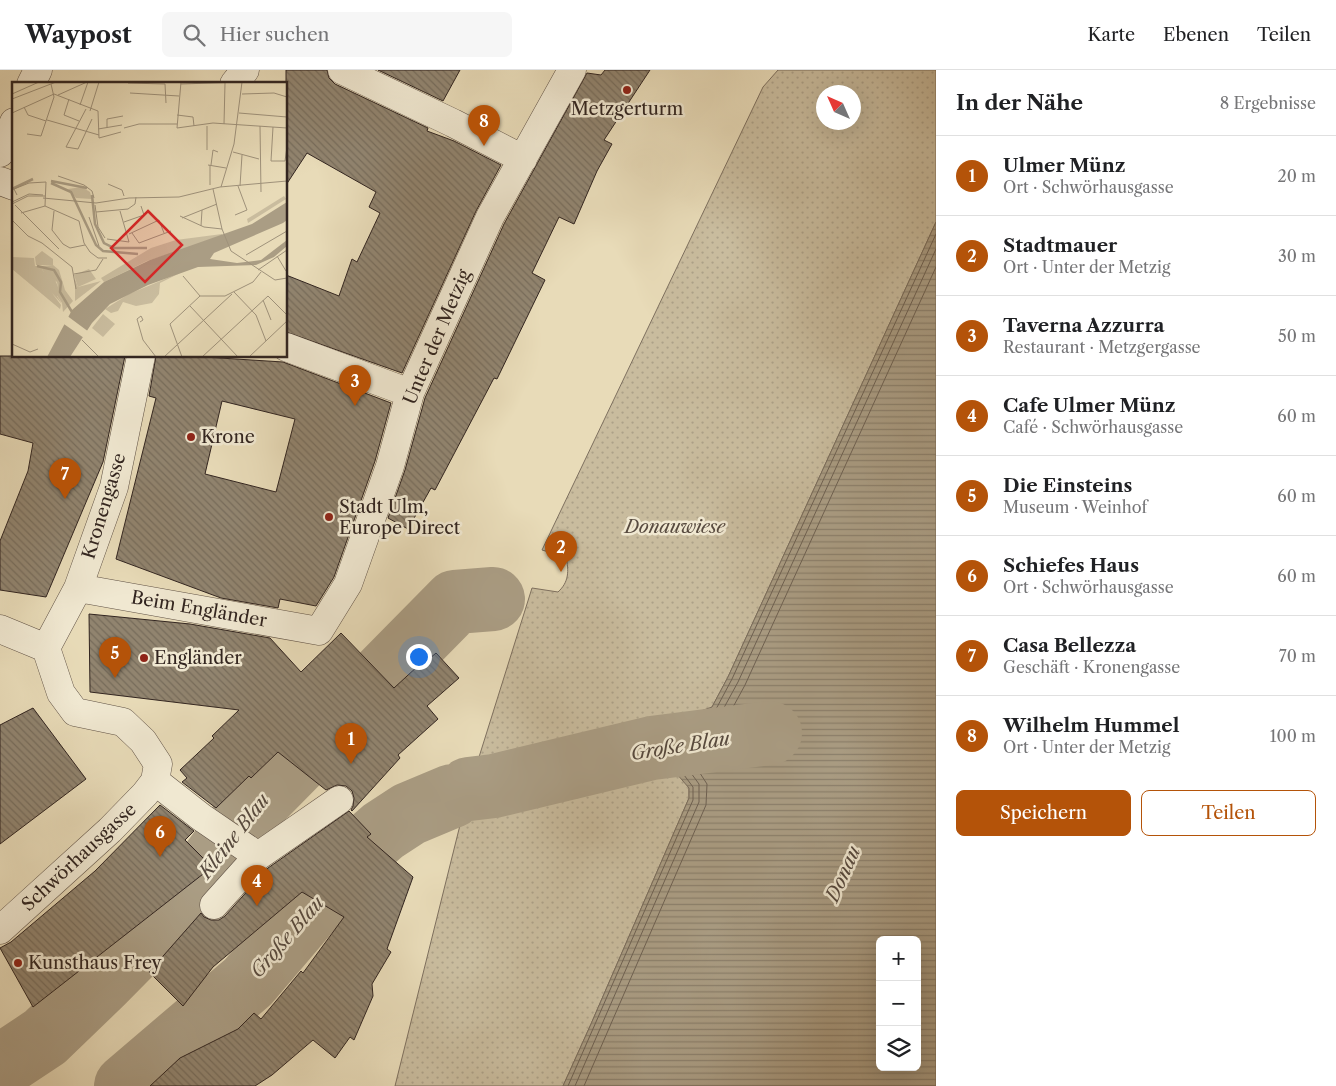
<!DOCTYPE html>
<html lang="de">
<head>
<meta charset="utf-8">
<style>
  body { margin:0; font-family:"Libre Caslon Text",serif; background:#f6f6f6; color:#202124 }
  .controls { position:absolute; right:15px; bottom:15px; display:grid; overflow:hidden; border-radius:8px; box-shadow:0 5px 20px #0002 }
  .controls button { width:45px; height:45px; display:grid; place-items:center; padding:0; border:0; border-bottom:1px solid #e0e0e0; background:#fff; color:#202124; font:25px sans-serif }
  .compass { position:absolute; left:816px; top:15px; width:45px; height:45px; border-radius:50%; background:#fff; box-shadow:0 5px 20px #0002; rotate:315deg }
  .you { position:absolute; left:418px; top:586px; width:18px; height:18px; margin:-12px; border:4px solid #fff; border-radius:50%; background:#1a73e8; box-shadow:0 0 0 8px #1a73e833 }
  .badge { display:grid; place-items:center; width:32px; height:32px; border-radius:50%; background:#b45309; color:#fff; font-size:16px; font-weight:700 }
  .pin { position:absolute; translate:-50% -41px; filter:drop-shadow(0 1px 2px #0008) }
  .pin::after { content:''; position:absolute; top:26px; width:18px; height:15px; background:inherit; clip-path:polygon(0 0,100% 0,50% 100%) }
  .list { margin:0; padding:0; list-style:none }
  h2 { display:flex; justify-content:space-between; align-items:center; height:65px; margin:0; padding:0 20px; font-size:21px }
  h2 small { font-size:16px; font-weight:400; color:#757577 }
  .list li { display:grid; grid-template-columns:32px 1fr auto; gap:15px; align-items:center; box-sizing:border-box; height:80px; padding:0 20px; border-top:1px solid #e0e0e0 }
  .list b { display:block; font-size:19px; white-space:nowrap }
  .list p { margin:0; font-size:16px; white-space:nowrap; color:#757577 }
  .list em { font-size:16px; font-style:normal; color:#757577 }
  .actions { display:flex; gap:10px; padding:15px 20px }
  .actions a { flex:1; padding:11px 0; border:1px solid #b45309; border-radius:8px; text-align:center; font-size:18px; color:#b45309 }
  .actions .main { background:#b45309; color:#fff }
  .icon { flex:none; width:28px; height:28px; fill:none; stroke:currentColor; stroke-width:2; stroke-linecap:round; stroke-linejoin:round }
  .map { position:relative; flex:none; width:936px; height:1016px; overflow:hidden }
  header { display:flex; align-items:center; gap:30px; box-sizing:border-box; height:70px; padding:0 25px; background:#fff; border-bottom:1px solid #e0e0e0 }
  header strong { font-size:24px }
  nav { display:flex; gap:28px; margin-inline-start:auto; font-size:18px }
  .search { width:350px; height:45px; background:#f6f6f6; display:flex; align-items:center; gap:12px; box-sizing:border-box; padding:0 18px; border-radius:8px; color:#757577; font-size:19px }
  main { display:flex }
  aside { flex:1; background:#fff }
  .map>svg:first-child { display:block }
  .green { fill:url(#green-dots); stroke:#7e705f; fill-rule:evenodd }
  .water { fill:url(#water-rules); stroke:#7a6d5c; fill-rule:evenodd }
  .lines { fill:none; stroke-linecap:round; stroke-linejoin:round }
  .shore { stroke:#6e6152; stroke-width:1 }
  .river { stroke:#aa9d84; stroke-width:64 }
  .building { fill:url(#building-back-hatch); stroke:#322520; fill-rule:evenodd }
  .pedestrian-casing { stroke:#605246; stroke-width:29 }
  .minor-casing { stroke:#605246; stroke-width:29 }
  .pedestrian { stroke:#f0e8d1; stroke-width:28 }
  .minor { stroke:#f0e8d1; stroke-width:28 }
  .poi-dot { fill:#8f2418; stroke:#f0e8d1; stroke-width:2 }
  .labels { text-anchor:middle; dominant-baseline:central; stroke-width:5; stroke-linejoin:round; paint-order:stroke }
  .poi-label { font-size:18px; fill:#322520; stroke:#f0e8d1; text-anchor:start }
  .street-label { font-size:18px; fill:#322520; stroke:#f0e8d1 }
  .park-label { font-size:18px; font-style:italic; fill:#584b40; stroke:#f0e8d1 }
  .water-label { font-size:19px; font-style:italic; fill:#56493e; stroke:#f0e8d1 }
  .inset-river { fill:none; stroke:#aa9d84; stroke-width:2.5 }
  .inset-road { fill:none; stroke:#9f927b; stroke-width:1 }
  .view { fill:#d62828; fill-opacity:0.15; stroke:#d62828; stroke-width:2.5 }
  .inset-edge { fill:none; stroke:#322520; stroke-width:2.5 }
</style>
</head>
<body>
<header>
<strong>Waypost</strong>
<div class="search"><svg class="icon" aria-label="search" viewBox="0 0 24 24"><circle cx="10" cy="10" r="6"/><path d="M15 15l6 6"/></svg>Hier suchen</div>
<nav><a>Karte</a><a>Ebenen</a><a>Teilen</a></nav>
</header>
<main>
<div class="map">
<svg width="936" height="1016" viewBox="0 0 936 1016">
  <defs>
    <pattern id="green-dots" width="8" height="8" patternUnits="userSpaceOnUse" patternTransform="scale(1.25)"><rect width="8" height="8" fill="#c9bc9e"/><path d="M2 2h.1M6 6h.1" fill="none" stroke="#ada188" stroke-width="1.8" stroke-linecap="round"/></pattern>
    <pattern id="water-rules" width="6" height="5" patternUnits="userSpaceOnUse" patternTransform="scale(1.25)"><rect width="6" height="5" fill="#aa9d84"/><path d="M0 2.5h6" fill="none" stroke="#8b806c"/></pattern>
    <pattern id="building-back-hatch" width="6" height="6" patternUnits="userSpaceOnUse" patternTransform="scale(1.25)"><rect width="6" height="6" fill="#91846f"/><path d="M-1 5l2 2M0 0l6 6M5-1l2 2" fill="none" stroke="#776c5b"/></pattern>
  </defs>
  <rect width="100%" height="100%" fill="#e8dbb8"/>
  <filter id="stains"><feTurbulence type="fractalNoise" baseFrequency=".004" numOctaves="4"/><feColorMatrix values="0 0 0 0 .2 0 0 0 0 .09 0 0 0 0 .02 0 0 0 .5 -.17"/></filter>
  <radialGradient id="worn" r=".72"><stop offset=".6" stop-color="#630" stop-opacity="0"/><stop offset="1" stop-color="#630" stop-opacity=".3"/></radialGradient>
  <path class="green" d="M778 0H936V152L728 607 712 637 689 718V728L591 954 563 1016H395L469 719 532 518 558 522C569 512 569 501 566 487L542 480 763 17ZM824 22H854V52H824Z"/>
  <path class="water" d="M936 152V1016H563L591 954 689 728V718L676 703 687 646 712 637 728 607ZM880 870H917V997H880Z"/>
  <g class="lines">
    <path class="shore" d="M568 1016 693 730V717L681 701 692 651 715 641 732 609 936 164
      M575 1016 699 732V714L688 699 697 655 720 645 738 612 936 179
      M584 1016 706 735 707 714 696 697 704 661 720 654 726 650 745 615 936 197"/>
    <path class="river" d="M469 719 494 716 652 678 770 663
      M0 996 9 991 45 967 101 913 188 825 249 741 455 532 493 529
      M126 1016 248 912 359 782 383 761 409 744 452 726"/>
  </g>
  <path class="building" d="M286 0H327L329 8 335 14 428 58 427 61 454 71 501 95 476 141 402 303 286 262V205L339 226 352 189 357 192 380 143 369 137 376 122 307 83 286 115Z
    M378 0H460L443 31Z
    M605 0H650L604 70 612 74 597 101 574 154 559 147 532 203 545 210 497 309 494 308 435 420 431 418 408 459 388 448 405 400 425 328 504 154 587 3 601 5Z
    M0 286H125L103 392 46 527 0 520V471L28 401 33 373 0 364Z
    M156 286H188L283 292 391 333 375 391 334 507 316 536 280 529 278 538 221 528 116 489 156 328 149 326ZM222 331 295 349 276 422 205 404Z
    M89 544 190 554 270 568 301 602 341 563 394 618 419 595 421 596 436 583 459 608 427 636 438 649 398 685 400 688 352 741 351 740 353 736 354 728 352 721 346 716 337 715 326 720 278 682 251 708 249 706 216 738 182 712 187 708 180 700 214 668 212 666 239 640 90 622Z
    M33 638 86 709 0 774V655Z
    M160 735 194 761 185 770 212 797 33 937 0 878 11 872 95 801Z
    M349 741 371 764 367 767 413 807 387 879 391 882 372 914 373 926 354 970 350 967 335 988 313 970 272 1005 255 1016H150L180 988 238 959 254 943 261 949 301 901 303 903 344 847 302 822 213 897 183 936 149 902 201 843 204 847 211 850H219L225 846 268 798Z"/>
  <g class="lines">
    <g class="pedestrian-casing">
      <path id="pedestrian" d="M31 14 38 0
        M0 83 14 52
        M0 111 14 116"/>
    </g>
    <g class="minor-casing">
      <path id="minor" d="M342 0 453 53 523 89
        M234 14 245 0
        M286 277 410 323
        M78 518 319 561 348 514 390 396 410 323 490 147 572 0
        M0 559 46 578
        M46 578 78 518 114 417 141 286
        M155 711 201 747 258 786
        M214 835 258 786 339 730
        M0 860 110 760 145 724 155 711 158 694 143 671 123 652 75 642 61 623 46 578"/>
    </g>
    <use href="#pedestrian" class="pedestrian"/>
    <use href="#minor" class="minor"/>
  </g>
  <g class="poi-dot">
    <circle cx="627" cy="20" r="5"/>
    <circle cx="191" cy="367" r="5"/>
    <circle cx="329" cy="447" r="5"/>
    <circle cx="144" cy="588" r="5"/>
    <circle cx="18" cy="893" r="5"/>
  </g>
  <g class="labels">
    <g class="poi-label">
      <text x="627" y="39" text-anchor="middle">Metzgerturm</text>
      <text x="201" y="367">Krone</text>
      <text x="339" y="437">Stadt Ulm,<tspan x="339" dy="21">Europe Direct</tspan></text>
      <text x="154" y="588">Engländer</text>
      <text x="28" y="893">Kunsthaus Frey</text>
    </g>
    <g class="street-label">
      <text transform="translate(437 267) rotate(-67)">Unter der Metzig</text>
      <text transform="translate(104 436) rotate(-73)">Kronengasse</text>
      <text transform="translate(199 539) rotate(10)">Beim Engländer</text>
      <text transform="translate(79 787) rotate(-43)">Schwörhausgasse</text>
    </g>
    <g class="park-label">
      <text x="675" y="457">Donauwiese</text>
    </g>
    <g class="water-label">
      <text transform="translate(680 676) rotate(-9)">Große Blau</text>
      <text transform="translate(234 766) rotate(-52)">Kleine Blau</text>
      <text transform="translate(843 804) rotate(-66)">Donau</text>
      <text transform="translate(287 867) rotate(-49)">Große Blau</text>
    </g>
  </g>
  <g transform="translate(12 12)">
    <rect width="275" height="275" fill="#e8dbb8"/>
    <path d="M70 105 78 110 80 117 64 116 56 107ZM272 114 274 117 236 141 235 137ZM210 152V155L135 179 92 200 89 196 139 166 164 158ZM30 169 41 177V183H24L23 175ZM0 175 22 176 23 184H29L31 189 42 195 46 205 45 214 50 222 40 211 49 223 48 227 0 187ZM77 187 84 197 66 205 62 193ZM170 190 148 201 147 212 140 221 124 224 111 220 106 229 99 231 93 227 117 212Z" fill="#c9bc9e"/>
    <path d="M41 183 47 188 53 208 61 219 51 230 50 221 42 209 46 205 45 200 31 189 29 184ZM63 197 66 205 89 199 63 219Z" fill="#c9bc9e"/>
    <path d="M91 232 103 242 91 255 80 246Z" fill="#c9bc9e"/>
    <path d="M275 120V138L271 141 202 171 198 177 225 181 249 178 275 158V164L262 175 244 183 186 185 136 203 98 222 80 241 58 275H35L60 228 92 200 138 178 240 142Z" fill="#aa9d84"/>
    <path d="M54 233 77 250 72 256 49 240Z" fill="#e8dbb8"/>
    <path class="inset-river" d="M39 99 75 106M39 101 59 110 84 163 91 169 126 172M0 107 21 97M80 113 83 142 92 161 102 166H135M25 184 42 188 49 200 48 210 60 230"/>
    <path class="inset-road" d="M169 0 165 46 201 41 275 46M116 1 153 2 154 21M169 2 230 0M118 11 167 14M0 12 27 0M42 12 86 29 87 56M230 12 262 11 275 15M46 13 75 0M0 17 44 0M57 17 52 33 67 39M68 23 76 0M12 25 16 33 34 39M74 27 54 65 66 67 80 37M78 29 87 0M0 31 42 12M227 31 275 35M165 33 181 35 182 44M35 38 87 53M212 42 213 1M248 44 249 110M261 45 259 79H273L275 65M95 46V37L111 34M112 46 127 42H165M86 47 110 43M15 52 29 54 42 15 39 2M87 56 109 50M195 68V44M221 70 247 77M196 83 214 86M199 83 201 68 206 70M46 94 72 103 80 109 82 116M96 102 110 108 112 114M198 103V83M228 104 230 73M209 105 222 62 230 0M201 107 210 147 219 169 263 198 275 196M5 113 2 107 17 101 34 100 33 124M31 116 84 121 117 116 167 115 208 105 275 99M0 120 17 112 31 113M0 122 16 114H33M3 123 47 167M83 123 86 145 93 156M33 124 67 139 72 161 78 170 86 176H95M42 129 40 148 51 162 58 166 73 163M84 130 116 127 123 122 124 115M9 131 33 124M223 133 235 128 226 104M168 134 192 145 210 147M77 135 87 164M170 136 205 122M0 138 16 154 30 161 60 185 64 207M112 140 132 133 129 124M189 144 190 128M120 151 127 161 159 149M117 152 147 138 152 151M95 157 117 160 108 129M234 173 275 149M265 174 274 189M246 188 275 168M62 192 84 188 91 177M171 194 188 214M222 210 244 233 254 259M251 218 259 238M178 224 226 275M128 240 131 238 129 234 125 237 131 258 144 275M70 258 87 275M0 262 18 270 26 267M152 275 220 212M170 275 158 242 188 214H213L241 200 249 190M190 275 256 214 275 233M237 275 275 239"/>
    <path class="view" d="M136 129 170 163 133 200 99 166Z"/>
    <rect width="275" height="275" class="inset-edge"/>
  </g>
  <rect width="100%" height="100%" filter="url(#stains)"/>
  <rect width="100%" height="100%" fill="url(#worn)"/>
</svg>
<div class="controls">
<button>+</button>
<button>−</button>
<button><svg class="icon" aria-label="layers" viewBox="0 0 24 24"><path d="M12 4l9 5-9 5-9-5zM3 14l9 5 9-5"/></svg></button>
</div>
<svg class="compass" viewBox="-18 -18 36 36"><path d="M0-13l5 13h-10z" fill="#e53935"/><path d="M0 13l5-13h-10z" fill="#757577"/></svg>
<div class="you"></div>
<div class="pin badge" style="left:351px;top:694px">1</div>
<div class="pin badge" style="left:561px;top:502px">2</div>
<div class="pin badge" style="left:355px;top:336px">3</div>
<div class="pin badge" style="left:257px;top:836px">4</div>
<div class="pin badge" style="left:115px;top:608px">5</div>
<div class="pin badge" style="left:160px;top:787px">6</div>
<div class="pin badge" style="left:65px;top:429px">7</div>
<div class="pin badge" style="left:484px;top:76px">8</div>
</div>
<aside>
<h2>In der Nähe<small>8 Ergebnisse</small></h2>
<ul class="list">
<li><span class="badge">1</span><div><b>Ulmer Münz</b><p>Ort · Schwörhausgasse</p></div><em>20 m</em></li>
<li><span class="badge">2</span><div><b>Stadtmauer</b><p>Ort · Unter der Metzig</p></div><em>30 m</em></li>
<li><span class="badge">3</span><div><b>Taverna Azzurra</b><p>Restaurant · Metzgergasse</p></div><em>50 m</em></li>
<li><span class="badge">4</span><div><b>Cafe Ulmer Münz</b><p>Café · Schwörhausgasse</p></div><em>60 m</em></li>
<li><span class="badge">5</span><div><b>Die Einsteins</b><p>Museum · Weinhof</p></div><em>60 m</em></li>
<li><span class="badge">6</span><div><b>Schiefes Haus</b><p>Ort · Schwörhausgasse</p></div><em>60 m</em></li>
<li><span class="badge">7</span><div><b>Casa Bellezza</b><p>Geschäft · Kronengasse</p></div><em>70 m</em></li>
<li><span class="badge">8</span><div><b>Wilhelm Hummel</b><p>Ort · Unter der Metzig</p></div><em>100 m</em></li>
</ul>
<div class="actions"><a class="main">Speichern</a><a>Teilen</a></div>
</aside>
</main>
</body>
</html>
